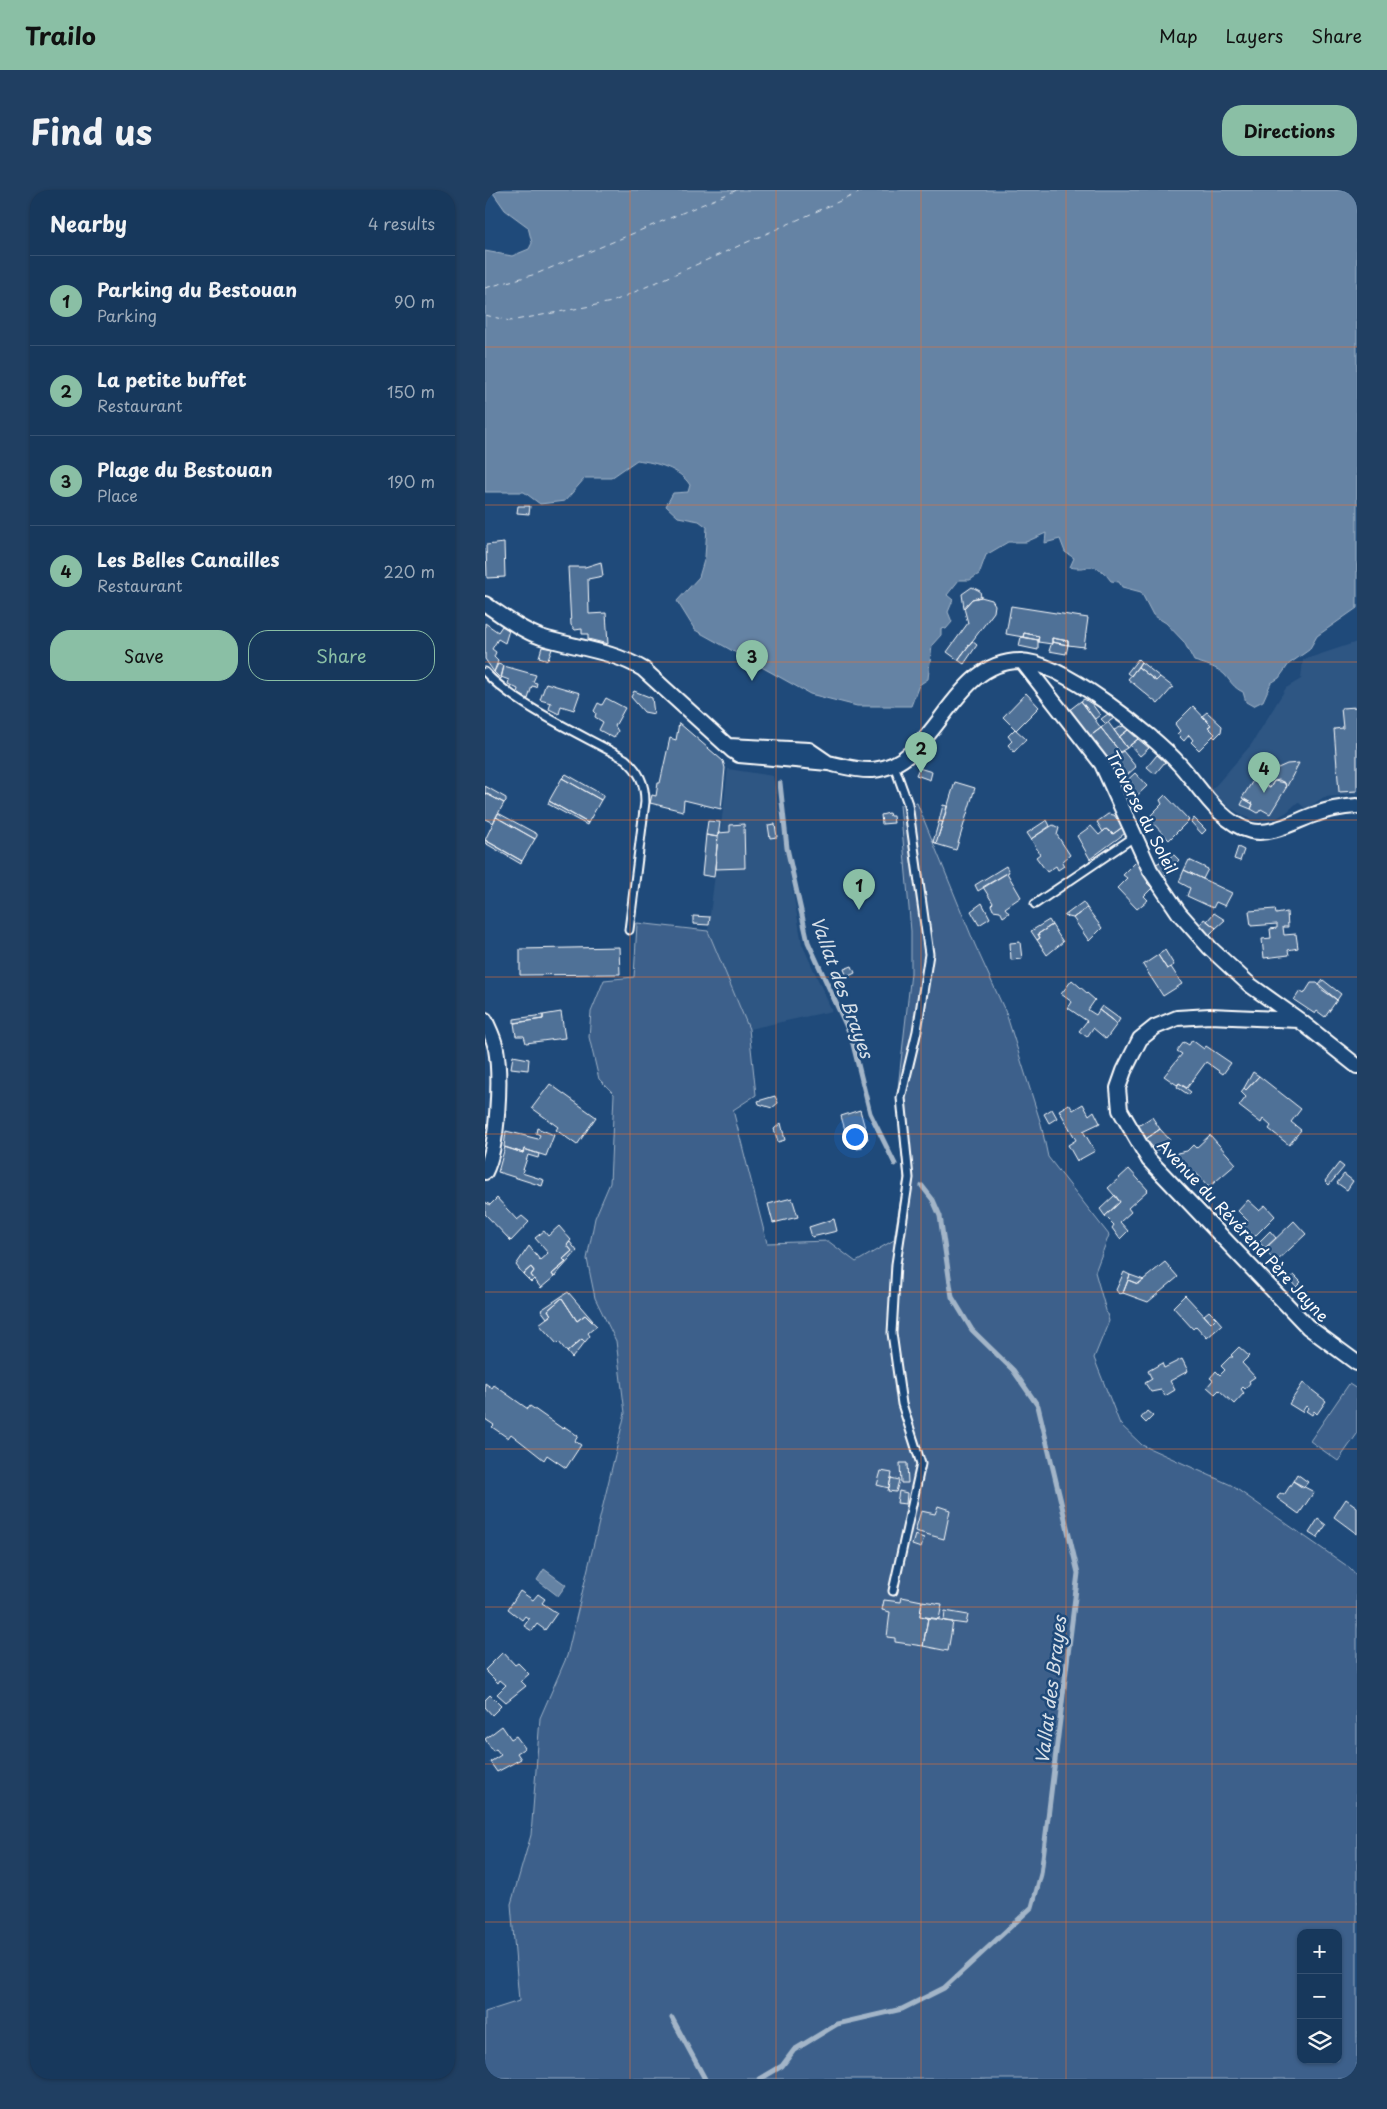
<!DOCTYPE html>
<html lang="en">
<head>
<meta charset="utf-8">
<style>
  body { margin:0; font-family:"Playpen Sans",sans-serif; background:#203f62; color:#f1f3f6 }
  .controls { position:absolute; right:15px; bottom:15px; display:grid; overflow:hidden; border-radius:10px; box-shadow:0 1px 4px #0004 }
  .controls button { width:45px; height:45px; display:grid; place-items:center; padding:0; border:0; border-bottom:1px solid #365272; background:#17385c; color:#f1f3f6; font:25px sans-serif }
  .you { position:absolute; left:369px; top:946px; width:18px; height:18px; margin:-12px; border:4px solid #fff; border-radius:50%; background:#1a73e8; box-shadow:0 0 0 8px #1a73e833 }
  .badge { display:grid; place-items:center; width:32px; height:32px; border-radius:50%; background:#8abfa5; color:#111; font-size:16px; font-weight:700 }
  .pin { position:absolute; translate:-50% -41px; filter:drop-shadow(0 1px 2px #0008) }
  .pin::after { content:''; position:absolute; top:26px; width:18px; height:15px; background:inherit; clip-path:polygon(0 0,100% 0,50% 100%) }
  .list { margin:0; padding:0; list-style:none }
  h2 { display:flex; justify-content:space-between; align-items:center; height:65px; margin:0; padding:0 20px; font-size:21px }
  h2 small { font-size:16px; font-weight:400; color:#9eacbb }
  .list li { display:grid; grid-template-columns:32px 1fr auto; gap:15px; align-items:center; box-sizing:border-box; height:90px; padding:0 20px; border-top:1px solid #365272 }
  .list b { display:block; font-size:19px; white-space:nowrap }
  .list p { margin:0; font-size:16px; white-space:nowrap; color:#9eacbb }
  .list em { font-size:16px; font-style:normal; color:#9eacbb }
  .actions { display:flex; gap:10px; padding:15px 20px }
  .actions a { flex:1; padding:11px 0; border:1px solid #8abfa5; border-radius:20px; text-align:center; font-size:18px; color:#8abfa5 }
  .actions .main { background:#8abfa5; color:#111 }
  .icon { flex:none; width:28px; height:28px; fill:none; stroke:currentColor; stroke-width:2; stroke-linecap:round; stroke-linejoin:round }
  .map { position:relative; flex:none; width:872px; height:1889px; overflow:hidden; border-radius:20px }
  header { display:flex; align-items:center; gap:30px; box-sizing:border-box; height:70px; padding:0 25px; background:#8abfa5; color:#111 }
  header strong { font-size:24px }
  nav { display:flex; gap:28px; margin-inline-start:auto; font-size:18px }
  .intro { display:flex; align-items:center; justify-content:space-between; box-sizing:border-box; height:120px; padding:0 30px }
  h1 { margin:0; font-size:35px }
  .button { padding:12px 22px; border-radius:20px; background:#8abfa5; color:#111; font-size:18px; font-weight:700 }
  main { display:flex; gap:30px; padding:0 30px }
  aside { flex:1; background:#17385c; border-radius:20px; box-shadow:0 1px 4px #0004 }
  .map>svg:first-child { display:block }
  .built { fill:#2e5683 }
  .green { fill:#3c618b; stroke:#9eb0c5; fill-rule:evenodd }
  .water { fill:#6583a4; stroke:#a3b5c8 }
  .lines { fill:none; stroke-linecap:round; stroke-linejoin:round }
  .stream { stroke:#a3b5c8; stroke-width:5 }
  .ferry { stroke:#d8e0e8; stroke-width:1; stroke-dasharray:6 5; stroke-linecap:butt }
  .building { fill:#507197; stroke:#fff }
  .lane-casing { stroke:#fff; stroke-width:11 }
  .street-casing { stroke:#fff; stroke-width:18 }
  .lane { stroke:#1f4a7a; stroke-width:7 }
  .street { stroke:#1f4a7a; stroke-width:14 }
  .grid { fill:none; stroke:#eb7230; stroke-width:1; stroke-opacity:0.55 }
  .labels { text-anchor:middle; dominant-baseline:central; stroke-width:5; stroke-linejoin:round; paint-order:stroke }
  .street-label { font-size:16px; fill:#fff; stroke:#1f4a7a }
  .water-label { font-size:18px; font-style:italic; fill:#d8e0e8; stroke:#1f4a7a }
</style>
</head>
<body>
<header>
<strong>Trailo</strong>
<nav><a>Map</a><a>Layers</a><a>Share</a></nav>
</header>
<div class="intro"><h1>Find us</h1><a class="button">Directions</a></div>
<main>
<aside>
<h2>Nearby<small>4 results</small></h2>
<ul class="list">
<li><span class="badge">1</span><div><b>Parking du Bestouan</b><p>Parking</p></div><em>90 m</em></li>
<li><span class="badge">2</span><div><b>La petite buffet</b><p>Restaurant</p></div><em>150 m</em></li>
<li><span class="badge">3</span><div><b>Plage du Bestouan</b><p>Place</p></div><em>190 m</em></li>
<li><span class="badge">4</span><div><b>Les Belles Canailles</b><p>Restaurant</p></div><em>220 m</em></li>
</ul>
<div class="actions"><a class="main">Save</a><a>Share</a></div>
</aside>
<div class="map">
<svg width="872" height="1889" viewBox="0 0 872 1889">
  <rect width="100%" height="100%" fill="#1f4a7a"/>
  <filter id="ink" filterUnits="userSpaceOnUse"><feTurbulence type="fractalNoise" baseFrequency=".02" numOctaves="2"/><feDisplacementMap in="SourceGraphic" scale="10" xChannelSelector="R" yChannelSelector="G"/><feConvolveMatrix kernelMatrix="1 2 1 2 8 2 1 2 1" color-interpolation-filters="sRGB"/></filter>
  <g filter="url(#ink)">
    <path class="built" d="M872 452V604L839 607 821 619 813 612 802 622 790 629H765L745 618 726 601 766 555 801 498 816 489 818 470Z
      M243 579 288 586 317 754 347 821 264 839 223 741Z"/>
    <path class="green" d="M432 613 490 755 521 823 556 934 563 967 624 1045 610 1082 624 1131 609 1168 635 1234 657 1255 746 1295 865 1378 872 1386V1889H0V1822L34 1811 26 1714 46 1645 55 1528 82 1466 140 1223 131 1151 110 1108 102 1069 110 1028 125 993 129 904 114 889 104 847 106 822 119 790 149 787 152 733 223 741 264 839 271 905 248 920 282 1053 343 1051 371 1072 409 1050 419 988 412 907 426 783V741L415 615ZM816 1743H853V1870H816Z
      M864 1194 872 1199V1244L853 1271 825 1251Z"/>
    <path class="water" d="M6 0H872V418L832 446 824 460 804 474 794 488 786 493 778 511 768 516 761 512 758 502C749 498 746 492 740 485 732 477 719 474 709 471L699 452 681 433 668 425 656 402 637 397 634 392 626 391C608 367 604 382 585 377L589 368 580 362 575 349 560 353 561 343 541 352H523L501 365 494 384 485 390H474L462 405 468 410 463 422 467 432 461 439 456 438V445L447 455 443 489 434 495 426 516H372L325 504 210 440 192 411 214 387 220 367 222 337 214 331 193 327 181 316 188 303 203 302 205 295C194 278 172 273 152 270L126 288H100L80 311 55 314 39 302H0V61L27 66 44 59 47 53 43 37 20 20Z
      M59 1379 81 1395 73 1406 52 1390Z"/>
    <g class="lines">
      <path class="stream" d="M295 593 302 658 323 752 366 846 385 923 410 974
        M187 1828 220 1889
        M275 1889 297 1876 309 1860 352 1834 417 1819 459 1798 547 1717 556 1684 593 1383 553 1216 528 1180 487 1140 467 1107 455 1026 448 1010 437 996"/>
      <path class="ferry" d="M0 98 51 84 252 0
        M0 125 25 131 127 112 380 0"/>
    </g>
    <path class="building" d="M33 316H45L44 324 32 323Z
      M19 353 20 387 2 388 1 355Z
      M116 372 118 386 103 389 104 424 121 423 123 454 103 449V444H97V439L90 440 86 435 83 377H100Z
      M487 397 495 401 496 407 487 409 479 418 477 404Z
      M496 407 507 410 510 415 509 422 473 470 462 462 483 433 479 418 487 409Z
      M526 416 603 428 599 457 583 455V451L567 448V454L553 452 554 446 539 443 538 447 521 444Z
      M0 433 13 442 17 436 24 440 20 453 13 449 7 459 11 462 9 467 13 471 9 482 0 469Z
      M539 443 554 446 553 450 538 447Z
      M536 447 553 450V460L534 456Z
      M567 448 583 451V455L567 452Z
      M487 451 492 455 479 474 473 470Z
      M567 452 583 455 581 464 564 461Z
      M57 457 67 459 63 470 54 467Z
      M653 469 656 472 646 486 642 483Z
      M656 472 675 487 671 491 653 477Z
      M13 474 19 476 16 489 9 482Z
      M19 476 51 485 48 492 52 493 51 497 47 496 43 509 32 503 33 499 23 494 24 490 16 487Z
      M653 477 671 491 675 487 688 497 673 514 643 489Z
      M61 493 95 503 89 520 76 516 74 524 64 519 66 513 55 510Z
      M149 501 167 508 169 524 159 522 146 507Z
      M541 503 554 517 531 540 518 527Z
      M121 508 140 518 130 536 133 541 129 548 114 540 118 532 110 527 111 523 109 521 113 513 117 515Z
      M599 509 607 514 615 525 610 529 596 511Z
      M596 511 616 538 604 547 583 521Z
      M708 516 726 535 723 537 730 544 714 560 706 552 708 550 704 545 699 551 692 544 695 541 690 534Z
      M872 517V601L854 602 849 539 858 538 856 518Z
      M722 522 737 536 736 542 730 548 728 546 730 544 723 537 726 535 717 526Z
      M623 524 629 528 621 534 616 529Z
      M623 532 642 558 635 562 616 538Z
      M194 533 238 571 240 578 236 619 199 610 198 621 165 613 167 605 171 606 173 593H175L185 548 191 550Z
      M638 536 643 540 634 547 629 540Z
      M616 538 635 562 623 571 604 547Z
      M530 539 541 549 529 562 523 555 527 551 523 546Z
      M643 540 653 549 642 558 634 547Z
      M653 549 664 558 655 566 645 555Z
      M638 561 651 577 632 594 623 571Z
      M672 565 680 572 670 584 662 577Z
      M814 573 801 598 800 593 794 590 789 591 785 598 769 589 770 577 793 578 802 574Z
      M434 578 447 582 445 590 431 585Z
      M650 583 662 596 640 617 634 598Z
      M81 584 118 605V607L116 610 77 588Z
      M77 588 116 610 103 633 64 611Z
      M769 589 785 598 789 591 800 593 801 598 785 624 776 619 773 623 766 619 768 614 757 608Z
      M470 592 490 598 471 660 451 654Z
      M0 596 21 608V611L19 613 0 603Z
      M0 603 19 613 8 633 0 629Z
      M680 605 704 630 684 650 663 628 677 614 675 610Z
      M759 609 768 614 766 619 756 615Z
      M64 611 103 633 102 635 63 614Z
      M458 615 462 616 458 632 454 631Z
      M13 623 52 644V646L50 649 11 627Z
      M404 623 405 626H408L409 633 397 634 396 625Z
      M623 624 629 625 638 637 628 644 621 639 618 642 612 632Z
      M11 627 50 649 37 671 0 650Z
      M709 628 721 640 717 644 706 632Z
      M562 630 565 636 546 649 542 643Z
      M223 631 235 632 233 647 221 645Z
      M454 631 458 632 451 653 448 652Z
      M259 634 260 678 230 679 233 643 245 642V635Z
      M290 634 292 647 285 648 283 635Z
      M568 635 574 638 572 645 585 665 577 672 579 676 573 680 571 676 562 682 551 667 555 664 546 649Z
      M640 635 643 641 605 669 592 646 606 636 614 645 621 639 628 644Z
      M221 645 233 647 229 687 217 685Z
      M0 650 37 671 36 674 0 653Z
      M753 657 759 660 755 671 749 669Z
      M689 665 694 670 679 687 671 674Z
      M704 670 723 679 718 689 699 680Z
      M651 672 666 689 662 693 667 698 659 706 663 710 652 719 632 698 642 688 638 685Z
      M521 676 524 682 493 701 490 695Z
      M699 680 747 703 740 716 731 712 728 718 702 706 705 698 694 692Z
      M522 683 536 707 520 718 524 723 518 727 515 721 508 720 506 715 508 713 498 697Z
      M598 712 602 718 588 728 579 726Z
      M497 713 505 728 494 735 486 721Z
      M602 718 617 738 604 751 588 728Z
      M790 719 791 724 802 722 803 737H798L799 745 811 744 813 758 803 760 804 765 779 768 777 749 786 748 785 739 792 738V734L766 736 764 721Z
      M729 723 740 730 731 738 722 731Z
      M208 726 225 727 224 735 208 734Z
      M719 729 731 738 721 748 713 738Z
      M564 730 567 735 553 744 555 748 552 750 546 741Z
      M567 735 578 752 562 765 552 750 555 748 553 744Z
      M535 752 537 769 526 770 525 753Z
      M134 757 135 784 35 785V759Z
      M680 760 689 775 682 779 673 765Z
      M673 765 682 779 686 777 697 794 678 806 658 775Z
      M367 776 370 783 362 787 359 779Z
      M587 790 610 810 603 820 611 825 614 820 632 834 621 849 608 838 602 847 594 841 602 831 583 818 587 812 576 804Z
      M838 790 856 804 852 810 836 799 834 795Z
      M826 793H832L852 810 840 827 832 821 830 824 809 810 815 801 819 804Z
      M617 816 635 829 632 834 614 820Z
      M76 822 80 848 41 853 39 846H31L29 833 58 829V825Z
      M58 825V829L29 833V829Z
      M707 850 719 859 721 856 746 873 738 884 721 872 702 898 694 893 692 895 679 886 697 864 692 861 699 852 704 855Z
      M28 866 44 869 43 880 26 878Z
      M768 882 774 886 761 900 759 898Z
      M774 886 816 919 806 932 816 940 804 955 784 939 786 936 778 929 776 933 754 916 761 907 756 902 759 898 761 900Z
      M694 893 706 902 704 905 692 897Z
      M65 894 111 927 92 955 71 940 73 937 47 918Z
      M290 906 293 913 287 918 274 914 273 911Z
      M584 914 588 920 598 914 604 925 609 921 615 933 598 941 610 961 592 971 583 955 591 950 574 920Z
      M567 919 572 928 564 933 559 924Z
      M375 920 383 949 375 951 377 958 372 959 369 953 364 954 356 926Z
      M667 927 675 939 661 949 653 936Z
      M296 933 300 950 293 952 289 939Z
      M52 938 69 945 61 966 39 959 38 963 19 957 21 941 53 949 55 945 51 943Z
      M675 939 685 950 671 961 661 949Z
      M725 945 751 974 724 997 711 983 707 987 698 973 694 974 692 963 702 961 708 955 711 958Z
      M20 957 38 963 39 959 54 964 53 968 43 965 37 983 59 990 57 996 13 982Z
      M854 973 859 977 844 995 840 991Z
      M644 979 663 1000 643 1018 646 1022 635 1032 643 1041 635 1049 627 1038 629 1035 620 1026 635 1012 623 998Z
      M859 984 868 991 862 1000 852 993Z
      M630 1005 635 1012 620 1026 615 1019Z
      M12 1008 32 1030 37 1026 44 1032 26 1051 0 1024V1012L5 1015Z
      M307 1008 313 1027 288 1033 283 1014Z
      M763 1010 774 1020 780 1015 790 1026 769 1047 759 1036 763 1031 753 1021Z
      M349 1029 352 1041 327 1047 324 1037Z
      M809 1031 821 1044 791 1072 779 1060Z
      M74 1036 86 1050 82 1055 87 1061 78 1069 81 1072 67 1084 69 1087 56 1098 46 1085 49 1081 46 1077 38 1084 31 1075 44 1056 55 1070 63 1063 50 1048 59 1041 63 1046Z
      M785 1041 791 1048 780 1058 774 1052Z
      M85 1052 92 1061 69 1087 67 1084 81 1072 78 1069 87 1061 82 1055Z
      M680 1072 693 1087 663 1112 638 1103 643 1090 653 1094Z
      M46 1077 49 1081 46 1085 49 1089 46 1092 38 1084Z
      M639 1082 645 1085 638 1103 634 1104 631 1100Z
      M645 1085 659 1090 653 1094 643 1090Z
      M809 1085 816 1092 811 1097 804 1089Z
      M83 1102 108 1131 107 1132 100 1125 92 1131 77 1108 63 1120 66 1125 62 1128 56 1120Z
      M700 1105 726 1133 731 1128 737 1135 722 1148 711 1136 708 1139 688 1117Z
      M77 1108 92 1131 100 1125 112 1136 103 1143 105 1146 100 1152 97 1149 82 1162 74 1152 72 1154 54 1134 66 1125 63 1120Z
      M724 1121 731 1128 726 1133 719 1125Z
      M97 1149 100 1152 87 1168 82 1162Z
      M754 1157 764 1166 757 1173 770 1187 764 1191 765 1193 760 1199 758 1197 756 1199 759 1203 749 1214 734 1200 730 1204 722 1197 728 1190 725 1188 731 1181 735 1185 740 1180 736 1176 745 1167H748L746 1165Z
      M697 1169 703 1181 685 1191 690 1200 680 1206 676 1200 666 1202 660 1193 667 1189 663 1181 677 1173 679 1178Z
      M0 1193 7 1198 9 1195 43 1219 45 1216 78 1239 80 1237 93 1246 90 1251 96 1255 81 1278 62 1265 59 1270 26 1244 23 1248 7 1237 9 1235 0 1229Z
      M818 1193 841 1211 832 1224 829 1221 827 1225 821 1221 823 1218 821 1216 817 1222 804 1214Z
      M662 1221 668 1226 661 1233 656 1228Z
      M415 1273H422L423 1293H416Z
      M396 1281 407 1283 404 1298 392 1295Z
      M812 1284 823 1292 818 1298 808 1291Z
      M406 1288 414 1290 411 1302 403 1301Z
      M808 1291 829 1302 814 1324 792 1308 795 1303 799 1305Z
      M414 1301 422 1303 421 1314 412 1313Z
      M861 1309 872 1317V1344L849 1327Z
      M453 1316 465 1320 459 1349 430 1341 436 1321 450 1324Z
      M833 1329 841 1335 832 1348 824 1343Z
      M430 1345 439 1348 436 1358 427 1355Z
      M35 1401 48 1410 53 1404 60 1409 57 1413 72 1423 60 1440 52 1434 47 1441 39 1436 44 1429 40 1426 37 1430 23 1419Z
      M417 1407 437 1411 435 1426 443 1428 438 1456 410 1452V1448L402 1447 405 1422 397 1420 399 1410 416 1412Z
      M437 1411 457 1414 454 1429 435 1426Z
      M460 1421 483 1425 481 1434 459 1431Z
      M443 1428 468 1432 463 1461 438 1456Z
      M18 1462 30 1475 33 1473 44 1484 36 1491 41 1496 21 1512 12 1504 21 1495 15 1490 13 1493 0 1480Z
      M5 1505 16 1516 7 1525 0 1517V1510Z
      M17 1536 26 1549 31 1546 40 1558 32 1563 36 1569 12 1582 5 1572 16 1565 11 1559 8 1561 0 1549Z"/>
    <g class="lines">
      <g class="lane-casing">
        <path id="lane" d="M0 482C31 516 98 545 140 569 154 581 160 593 160 612L144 740
          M550 714 649 647
          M408 1401 436 1274 417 1214 407 1143 411 1074 424 988 416 908 432 841 444 764 423 614 409 575"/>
      </g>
      <g class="street-casing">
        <path id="street" d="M0 414C18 426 36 440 56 447 91 458 126 460 158 479L248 561 254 565 343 573 324 560 243 556
          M537 471 617 574 665 680 694 723 725 758 765 795 814 830 872 876
          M343 573C357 576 373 581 388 580 452 575 465 471 535 471 576 471 667 544 695 575 714 596 735 633 766 641 787 646 812 630 831 624 844 619 858 617 872 616
          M0 830C4 839 9 848 11 859 16 887 13 957 0 982
          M814 830 725 826 692 828 670 837 655 849 639 881 633 898 635 920 664 970 823 1137 872 1173"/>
      </g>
      <use href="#lane" class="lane"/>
      <use href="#street" class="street"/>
    </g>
  </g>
  <path class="grid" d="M145 0V1889M291 0V1889M436 0V1889M581 0V1889M727 0V1889M0 157H872M0 315H872M0 472H872M0 630H872M0 787H872M0 944H872M0 1102H872M0 1259H872M0 1417H872M0 1574H872M0 1732H872"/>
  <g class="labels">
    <g class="street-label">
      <text transform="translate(658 622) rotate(63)">Traverse du Soleil</text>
      <text transform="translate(759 1040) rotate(47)">Avenue du Révérend Père Jayne</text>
    </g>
    <g class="water-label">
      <text transform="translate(358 797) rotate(70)">Vallat des Brayes</text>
      <text transform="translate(565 1500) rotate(-83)">Vallat des Brayes</text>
    </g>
  </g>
</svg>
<div class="controls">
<button>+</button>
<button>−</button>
<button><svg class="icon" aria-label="layers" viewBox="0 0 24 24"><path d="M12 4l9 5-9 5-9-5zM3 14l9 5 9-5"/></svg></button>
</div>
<div class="you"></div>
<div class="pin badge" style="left:374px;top:720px">1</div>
<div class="pin badge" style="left:436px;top:583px">2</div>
<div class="pin badge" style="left:267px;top:491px">3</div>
<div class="pin badge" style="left:779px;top:603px">4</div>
</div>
</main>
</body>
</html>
